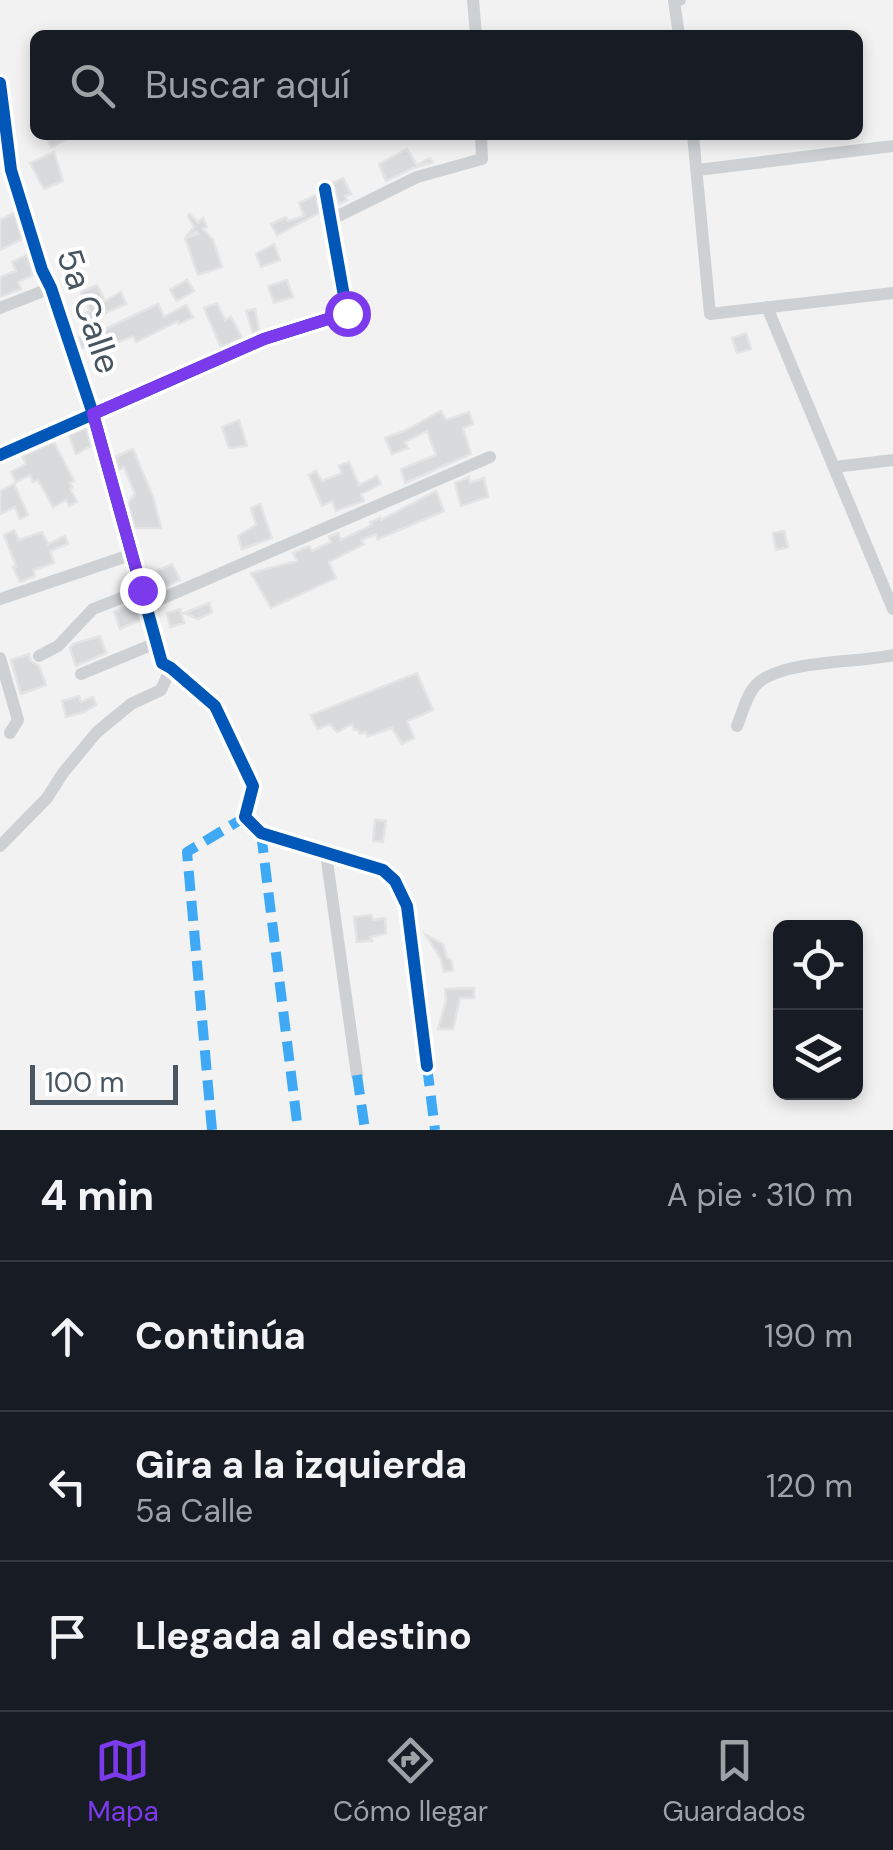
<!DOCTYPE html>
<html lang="es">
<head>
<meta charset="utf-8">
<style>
  body { margin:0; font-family:"DM Sans",sans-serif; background:#242831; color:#f1f3f6 }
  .controls { position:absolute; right:30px; bottom:30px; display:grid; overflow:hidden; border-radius:15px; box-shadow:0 5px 15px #0003 }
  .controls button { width:90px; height:90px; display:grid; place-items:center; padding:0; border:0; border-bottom:2px solid #363941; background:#171b24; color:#f1f3f6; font:50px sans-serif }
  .scale { position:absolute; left:30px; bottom:25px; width:148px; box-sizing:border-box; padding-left:10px; border:5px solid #475660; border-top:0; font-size:28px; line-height:35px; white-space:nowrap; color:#475660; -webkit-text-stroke:8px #fff; paint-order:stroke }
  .stop { position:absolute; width:30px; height:30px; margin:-22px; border:8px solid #7c3aed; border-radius:50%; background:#fff }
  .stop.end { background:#7c3aed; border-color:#fff; box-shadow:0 2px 10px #0008 }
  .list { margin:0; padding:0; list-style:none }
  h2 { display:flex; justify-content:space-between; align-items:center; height:130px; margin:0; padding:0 40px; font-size:42px }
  h2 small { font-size:32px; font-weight:400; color:#9ea1a6 }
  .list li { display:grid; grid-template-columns:65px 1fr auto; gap:30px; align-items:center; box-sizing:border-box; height:150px; padding:0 40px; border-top:2px solid #363941 }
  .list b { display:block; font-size:38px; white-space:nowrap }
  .list p { margin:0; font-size:32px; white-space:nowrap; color:#9ea1a6 }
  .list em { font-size:32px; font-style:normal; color:#9ea1a6 }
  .icon { flex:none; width:55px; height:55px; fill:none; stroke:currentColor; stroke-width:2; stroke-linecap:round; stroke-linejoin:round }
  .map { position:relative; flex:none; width:893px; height:1130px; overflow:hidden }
  .search { position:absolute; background:#171b24; box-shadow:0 5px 15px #0003; left:30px; right:30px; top:30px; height:110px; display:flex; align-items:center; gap:25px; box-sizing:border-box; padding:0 35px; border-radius:15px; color:#9ea1a6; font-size:38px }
  .sheet { height:580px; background:#171b24 }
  nav { display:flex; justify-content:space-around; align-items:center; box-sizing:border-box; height:140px; border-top:2px solid #363941; background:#171b24; font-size:28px; color:#9ea1a6 }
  nav a { display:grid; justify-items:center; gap:5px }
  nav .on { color:#7c3aed }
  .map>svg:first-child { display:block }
  .building { fill:#d9dadc; stroke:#e4e4e5; stroke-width:2.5 }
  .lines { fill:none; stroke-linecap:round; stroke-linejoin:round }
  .minor { stroke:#cdd1d3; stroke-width:12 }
  .quiet { stroke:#3fa9f5; stroke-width:10; stroke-dasharray:20 10; stroke-linecap:butt }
  .cycleway-casing { stroke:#fff; stroke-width:19 }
  .cycleway { stroke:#0057b8; stroke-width:12 }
  .route { stroke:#7c3aed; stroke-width:12 }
  .labels { text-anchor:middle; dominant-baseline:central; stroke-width:8; stroke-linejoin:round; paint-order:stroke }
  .street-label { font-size:35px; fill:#475660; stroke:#fff }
</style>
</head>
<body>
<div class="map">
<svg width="893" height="1130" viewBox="0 0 893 1130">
  <rect width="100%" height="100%" fill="#f2f2f2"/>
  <path class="building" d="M45 135H75L51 147Z
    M407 149 417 165 430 158 433 162 413 168 386 181 379 164Z
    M54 152 63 181 44 189 30 163Z
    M343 178 351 194 345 196 347 200 339 204 333 183Z
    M316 195 319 213 277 235 271 224 286 217 288 221 304 216 299 203Z
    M14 213 22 239 0 250V220Z
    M190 214 198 223 203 218 207 227 203 229 213 240 222 267 198 275 185 238 198 234 197 232 186 237 194 227 188 216Z
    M274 244 280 260 261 267 256 254Z
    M27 255 33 275 18 282 21 289 0 297V277L16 271 12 262Z
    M187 280 194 291 177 301 170 290Z
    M287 280 293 297 274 303 268 286Z
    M97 285 105 301 121 292 126 304 89 320 85 313 90 311 81 292Z
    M217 303 225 320 231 317 242 338 221 347 204 308Z
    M158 304 164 317 186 305 193 317 179 324 178 321 136 342 133 336 111 345 107 337 82 348 78 338 96 331 97 333Z
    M255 309 259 330 253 333 246 311Z
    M746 333 751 349 737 353 732 338Z
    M441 411 446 420 469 412 473 424 463 428 471 454 405 483 401 469 436 455 427 431 405 442 408 448 392 454 385 438 404 431Z
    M239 420 247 446 229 448 222 427Z
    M86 428 91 446 76 454 69 435Z
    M54 442 74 481 70 483 73 487 70 489 77 502 69 506 66 500 53 507 38 480 33 482 30 475 16 482 11 472 26 464 22 456Z
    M133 449 153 497 161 528H135L128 503 135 494 124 467 119 470 115 457Z
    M349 462 359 485 377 476 381 484 361 494 364 501 355 504 336 511 332 501 322 506 309 475 316 471 322 481 342 473 339 466Z
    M469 477 470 483 484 478 488 497 461 506 455 483Z
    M14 484 28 515 20 519 15 507 0 514V491Z
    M436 491 444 511 378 539 376 534 361 540 364 544 329 562 336 578 271 608 251 573 297 561 293 553 309 546 312 551 331 542 329 537 338 533 341 540 372 525 370 522 380 518 381 520Z
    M260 504 272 538 242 549 238 536 256 525 251 508Z
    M14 530 19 540 42 532 48 544 65 536 68 544 50 551 54 563 33 570 35 576 20 582 13 567 16 566 4 535Z
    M784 531 788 547 776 550 773 533Z
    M172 564 180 580 164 587 156 571Z
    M135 603 140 620 120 629 114 612Z
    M209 603 212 612 198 619 184 613Z
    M180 609 184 623 170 627 167 613Z
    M100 636 106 653 76 666 70 648 73 644Z
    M29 654 31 661 39 666 46 685 21 694 11 660Z
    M417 673 433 710 407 721 414 738 402 744 392 728 368 736 365 732 360 734 357 729 354 730 352 724 337 732 330 724 318 729 313 721 311 715Z
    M79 696 81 702 93 697 96 705 84 712 66 717 62 701Z
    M375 820 386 821 383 842 373 841Z
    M371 915 373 920 385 918 386 933 370 937 372 941 357 942 354 917Z
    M426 935 443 944 447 958 451 960 453 970 444 972 441 959Z
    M474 988V998H460L453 1029H438L446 1001 445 989Z"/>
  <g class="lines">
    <path class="minor" d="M473 0 476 35
      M679 35 674 1 680 0
      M0 83 11 170 42 270 51 288 93 414 162 663 171 668 215 706 253 786 245 817 261 833 383 870 395 881 407 906 427 1066
      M693 135 710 314 893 293
      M698 170 893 146
      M330 220 417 177 482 159 481 135
      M767 307 893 609
      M0 308 51 288
      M0 455 264 339 347 313 325 189
      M835 467 893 460
      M0 599 130 555
      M147 605 490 457
      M39 656 58 646 93 609 142 590
      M0 658 18 720 10 733
      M81 674 156 643
      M737 726C742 714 747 693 757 684 781 660 858 663 893 655
      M0 846 47 798 63 773 97 732 131 704 161 690 171 668
      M326 854 357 1075"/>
    <path class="quiet" d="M261 833 298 1130
      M427 1066 435 1130
      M357 1075 365 1130
      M212 1130 187 852 245 817"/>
    <g class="cycleway-casing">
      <path id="cycleway" d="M0 83 11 170 42 270 51 288 93 414 162 663 171 668 215 706 253 786 245 817 261 833 383 870 395 881 407 906 427 1066
        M0 455 264 339 347 313 325 189"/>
    </g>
    <use href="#cycleway" class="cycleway"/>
  </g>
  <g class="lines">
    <path class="route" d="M142 590 93 414 264 339 347 313"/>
  </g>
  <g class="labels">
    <g class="street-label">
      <text transform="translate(89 311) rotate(71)">5a Calle</text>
    </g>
  </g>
</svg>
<div class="controls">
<button><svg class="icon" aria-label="locate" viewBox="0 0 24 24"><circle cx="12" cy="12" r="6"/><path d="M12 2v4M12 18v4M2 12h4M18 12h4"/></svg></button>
<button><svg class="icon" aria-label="layers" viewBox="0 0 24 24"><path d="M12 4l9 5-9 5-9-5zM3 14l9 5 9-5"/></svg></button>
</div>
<div class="scale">100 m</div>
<div class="stop" style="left:347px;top:313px"></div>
<div class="stop end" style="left:142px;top:590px"></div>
<div class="search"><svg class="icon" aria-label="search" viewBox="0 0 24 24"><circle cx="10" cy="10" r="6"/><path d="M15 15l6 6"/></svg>Buscar aquí</div>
</div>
<section class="sheet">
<h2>4 min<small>A pie · 310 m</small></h2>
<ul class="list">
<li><svg class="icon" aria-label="ahead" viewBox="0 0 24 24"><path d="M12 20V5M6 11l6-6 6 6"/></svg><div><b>Continúa</b></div><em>190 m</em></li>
<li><svg class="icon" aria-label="left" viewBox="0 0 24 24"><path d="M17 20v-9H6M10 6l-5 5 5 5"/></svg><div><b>Gira a la izquierda</b><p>5a Calle</p></div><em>120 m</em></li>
<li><svg class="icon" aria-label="arrive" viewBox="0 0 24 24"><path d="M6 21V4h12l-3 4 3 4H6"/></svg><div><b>Llegada al destino</b></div></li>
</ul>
</section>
<nav>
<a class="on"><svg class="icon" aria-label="map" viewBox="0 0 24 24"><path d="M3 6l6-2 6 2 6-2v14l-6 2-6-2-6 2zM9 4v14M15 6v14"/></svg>Mapa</a>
<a><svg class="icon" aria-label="directions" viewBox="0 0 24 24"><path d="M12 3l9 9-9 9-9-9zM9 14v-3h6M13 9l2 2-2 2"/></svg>Cómo llegar</a>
<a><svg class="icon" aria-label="saved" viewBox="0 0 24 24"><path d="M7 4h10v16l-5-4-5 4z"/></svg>Guardados</a>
</nav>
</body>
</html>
